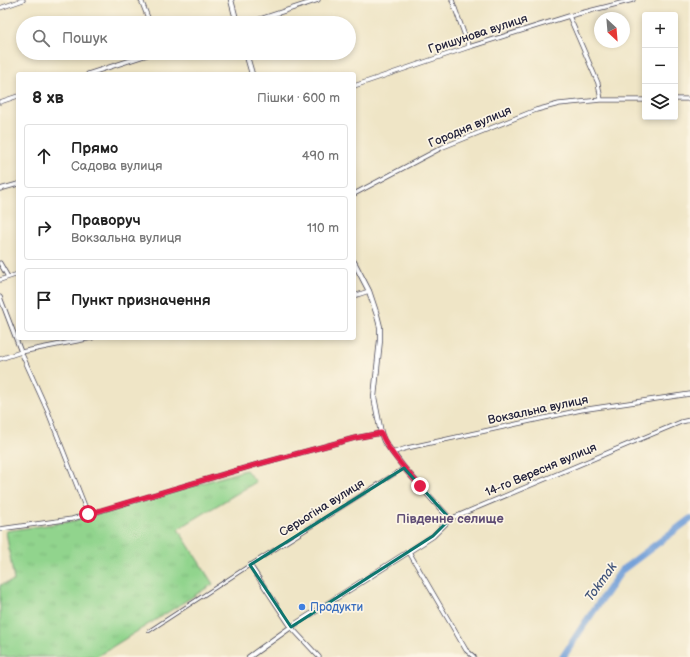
<!DOCTYPE html>
<html lang="uk">
<head>
<meta charset="utf-8">
<style>
  body { margin:0; font-family:"Balsamiq Sans",sans-serif; background:#f6f6f6; color:#222 }
  .controls { position:absolute; right:12px; top:12px; display:grid; overflow:hidden; border-radius:4px; box-shadow:0 2px 6px #0003 }
  .controls button { width:36px; height:36px; display:grid; place-items:center; padding:0; border:0; border-bottom:1px solid #e0e0e0; background:#fff; color:#222; font:20px sans-serif }
  .compass { position:absolute; left:594px; top:12px; width:36px; height:36px; border-radius:50%; background:#fff; box-shadow:0 2px 6px #0003; rotate:154deg }
  .stop { position:absolute; width:12px; height:12px; margin:-9px; border:3px solid #e11d48; border-radius:50%; background:#fff }
  .stop.end { background:#e11d48; border-color:#fff; box-shadow:0 1px 4px #0008 }
  .list { margin:0; padding:0; list-style:none }
  h2 { display:flex; justify-content:space-between; align-items:center; height:52px; margin:0; padding:0 16px; font-size:17px }
  h2 small { font-size:13px; font-weight:400; color:#767676 }
  .list li { display:grid; grid-template-columns:26px 1fr auto; gap:12px; align-items:center; box-sizing:border-box; height:64px; margin:0 8px 8px; padding:0 8px; border:1px solid #e0e0e0; border-radius:4px }
  .list b { display:block; font-size:15px; white-space:nowrap }
  .list p { margin:0; font-size:13px; white-space:nowrap; color:#767676 }
  .list em { font-size:13px; font-style:normal; color:#767676 }
  .icon { flex:none; width:22px; height:22px; fill:none; stroke:currentColor; stroke-width:2; stroke-linecap:round; stroke-linejoin:round }
  .map { position:relative; flex:none; width:690px; height:657px; overflow:hidden }
  .search { position:absolute; background:#fff; box-shadow:0 2px 6px #0003; left:16px; top:16px; width:340px; height:44px; display:flex; align-items:center; gap:10px; box-sizing:border-box; padding:0 14px; border-radius:22px; color:#767676; font-size:15px }
  .panel { position:absolute; background:#fff; box-shadow:0 2px 6px #0003; left:16px; top:72px; width:340px; height:268px; border-radius:4px }
  .map>svg:first-child { display:block }
  .grass { fill:url(#grass-tufts); stroke:#5a7b64 }
  .lines { fill:none; stroke-linecap:round; stroke-linejoin:round }
  .river { stroke:#709ed8; stroke-width:7 }
  .pedestrian-casing { stroke:#413f50; stroke-width:4 }
  .minor-casing { stroke:#413f50; stroke-width:5 }
  .tertiary-casing { stroke:#413f50; stroke-width:6 }
  .pedestrian { stroke:#fff; stroke-width:2.5 }
  .minor { stroke:#fff; stroke-width:3.5 }
  .tertiary { stroke:#fff; stroke-width:4.5 }
  .route { stroke:#e11d48; stroke-width:5 }
  .marked { fill:none; stroke:#0f766e; stroke-width:3; stroke-linejoin:round }
  .shop-dot { fill:#3f7fe0; stroke:#fcf5e5; stroke-width:1.5 }
  .labels { text-anchor:middle; dominant-baseline:central; stroke-width:3.5; stroke-linejoin:round; paint-order:stroke }
  .street-label { font-size:12px; fill:#22223b; stroke:#fcf5e5 }
  .shop-label { font-size:12px; fill:#366cbe; stroke:#fcf5e5; text-anchor:start }
  .neighbourhood-label { font-size:13px; font-weight:bold; fill:#5f4d75; stroke:#fcf5e5 }
  .water-label { font-size:13px; font-style:italic; fill:#41547a; stroke:#fcf5e5 }
</style>
</head>
<body>
<div class="map">
<svg width="690" height="657" viewBox="0 0 690 657">
  <defs>
    <pattern id="grass-tufts" width="24" height="20" patternUnits="userSpaceOnUse"><rect width="24" height="20" fill="#91d48d"/><path d="M3 7l-1-3M5 7V3M7 7l1-3M15 17l-1-3M17 17v-4M19 17l1-3" fill="none" stroke="#7db67b"/></pattern>
  </defs>
  <rect width="100%" height="100%" fill="#fcf5e5"/>
  <filter id="ink" filterUnits="userSpaceOnUse"><feTurbulence type="fractalNoise" baseFrequency=".025" numOctaves="2"/><feDisplacementMap in="SourceGraphic" scale="8" xChannelSelector="R" yChannelSelector="G"/><feConvolveMatrix kernelMatrix="1 2 1 2 8 2 1 2 1" color-interpolation-filters="sRGB"/></filter>
  <filter id="wash" filterUnits="userSpaceOnUse"><feTurbulence type="fractalNoise" baseFrequency=".012" numOctaves="4" result="noise"/><feDisplacementMap in="SourceGraphic" scale="16" xChannelSelector="R" yChannelSelector="G"/><feGaussianBlur stdDeviation="0.9" result="paint"/><feColorMatrix in="noise" values="0 0 0 0 0 0 0 0 0 0 0 0 0 0 0 0 0 1.4 0 .05"/><feComposite in="paint" operator="in"/></filter>
  <g filter="url(#wash)">
    <rect width="100%" height="100%" fill="#efe5c6"/>
    <path class="grass" d="M246 470 256 482 178 529 213 584 96 657H0V585L14 581 6 531 73 521Z"/>
    <g class="lines">
      <path class="river" d="M563 657 583 626 622 570 690 519"/>
    </g>
  </g>
  <g filter="url(#ink)">
    <g class="lines">
      <g class="pedestrian-casing">
        <path id="pedestrian" d="M149 631 250 565 404 468"/>
      </g>
      <g class="minor-casing">
        <path id="minor" d="M141 0 150 23
          M452 0 469 47
          M0 8 23 0
          M569 16 598 83 601 100
          M248 23 318 0
          M88 74 153 53
          M354 86 469 47 569 16 633 0
          M675 99H690
          M0 102 18 96
          M0 189 18 184
          M354 194 443 147 536 110 559 104 601 100H645
          M0 263 8 277
          M0 280 18 274
          M354 296 369 291
          M0 297 21 352 48 412 88 514
          M0 359 21 352 92 338
          M392 453 407 448 581 410 690 394
          M450 519 681 422 690 420
          M0 529 72 519 255 465 355 438 381 433
          M409 552 466 650 474 657
          M250 565 291 627 319 657"/>
      </g>
      <g class="tertiary-casing">
        <path id="tertiary" d="M231 0 237 23
          M246 53 252 74
          M249 657 291 627 433 536 450 519 404 468 384 441 381 433 374 397 380 340V327L377 315 369 291 354 262"/>
      </g>
      <use href="#pedestrian" class="pedestrian"/>
      <use href="#minor" class="minor"/>
      <use href="#tertiary" class="tertiary"/>
    </g>
  </g>
  <g class="lines" filter="url(#ink)">
    <path class="route" d="M88 514 255 465 355 438 381 433C389 453 406 469 420 486"/>
  </g>
  <path class="marked" d="M404 468 450 519 433 536 291 627 250 565Z"/>
  <circle class="shop-dot" cx="302" cy="607" r="4"/>
  <g class="labels">
    <g class="street-label">
      <text transform="translate(478 34) rotate(-18)">Гришунова вулиця</text>
      <text transform="translate(470 127) rotate(-23)">Городня вулиця</text>
      <text transform="translate(538 410) rotate(-12)">Вокзальна вулиця</text>
      <text transform="translate(541 470) rotate(-23)">14-го Вересня вулиця</text>
      <text transform="translate(322 508) rotate(-32)">Серьогіна вулиця</text>
    </g>
    <g class="shop-label">
      <text x="310" y="607">Продукти</text>
    </g>
    <g class="neighbourhood-label">
      <text x="450" y="519">Південне селище</text>
    </g>
    <g class="water-label">
      <text transform="translate(601 582) rotate(-54)">Tokmak</text>
    </g>
  </g>
</svg>
<div class="controls">
<button>+</button>
<button>−</button>
<button><svg class="icon" aria-label="layers" viewBox="0 0 24 24"><path d="M12 4l9 5-9 5-9-5zM3 14l9 5 9-5"/></svg></button>
</div>
<svg class="compass" viewBox="-18 -18 36 36"><path d="M0-13l5 13h-10z" fill="#e53935"/><path d="M0 13l5-13h-10z" fill="#767676"/></svg>
<div class="stop" style="left:88px;top:514px"></div>
<div class="stop end" style="left:420px;top:486px"></div>
<div class="search"><svg class="icon" aria-label="search" viewBox="0 0 24 24"><circle cx="10" cy="10" r="6"/><path d="M15 15l6 6"/></svg>Пошук</div>
<section class="panel">
<h2>8 хв<small>Пішки · 600 m</small></h2>
<ul class="list">
<li><svg class="icon" aria-label="ahead" viewBox="0 0 24 24"><path d="M12 20V5M6 11l6-6 6 6"/></svg><div><b>Прямо</b><p>Садова вулиця</p></div><em>490 m</em></li>
<li><svg class="icon" aria-label="right" viewBox="0 0 24 24"><path d="M7 20v-9h11M14 6l5 5-5 5"/></svg><div><b>Праворуч</b><p>Вокзальна вулиця</p></div><em>110 m</em></li>
<li><svg class="icon" aria-label="arrive" viewBox="0 0 24 24"><path d="M6 21V4h12l-3 4 3 4H6"/></svg><div><b>Пункт призначення</b></div></li>
</ul>
</section>
</div>
</body>
</html>
